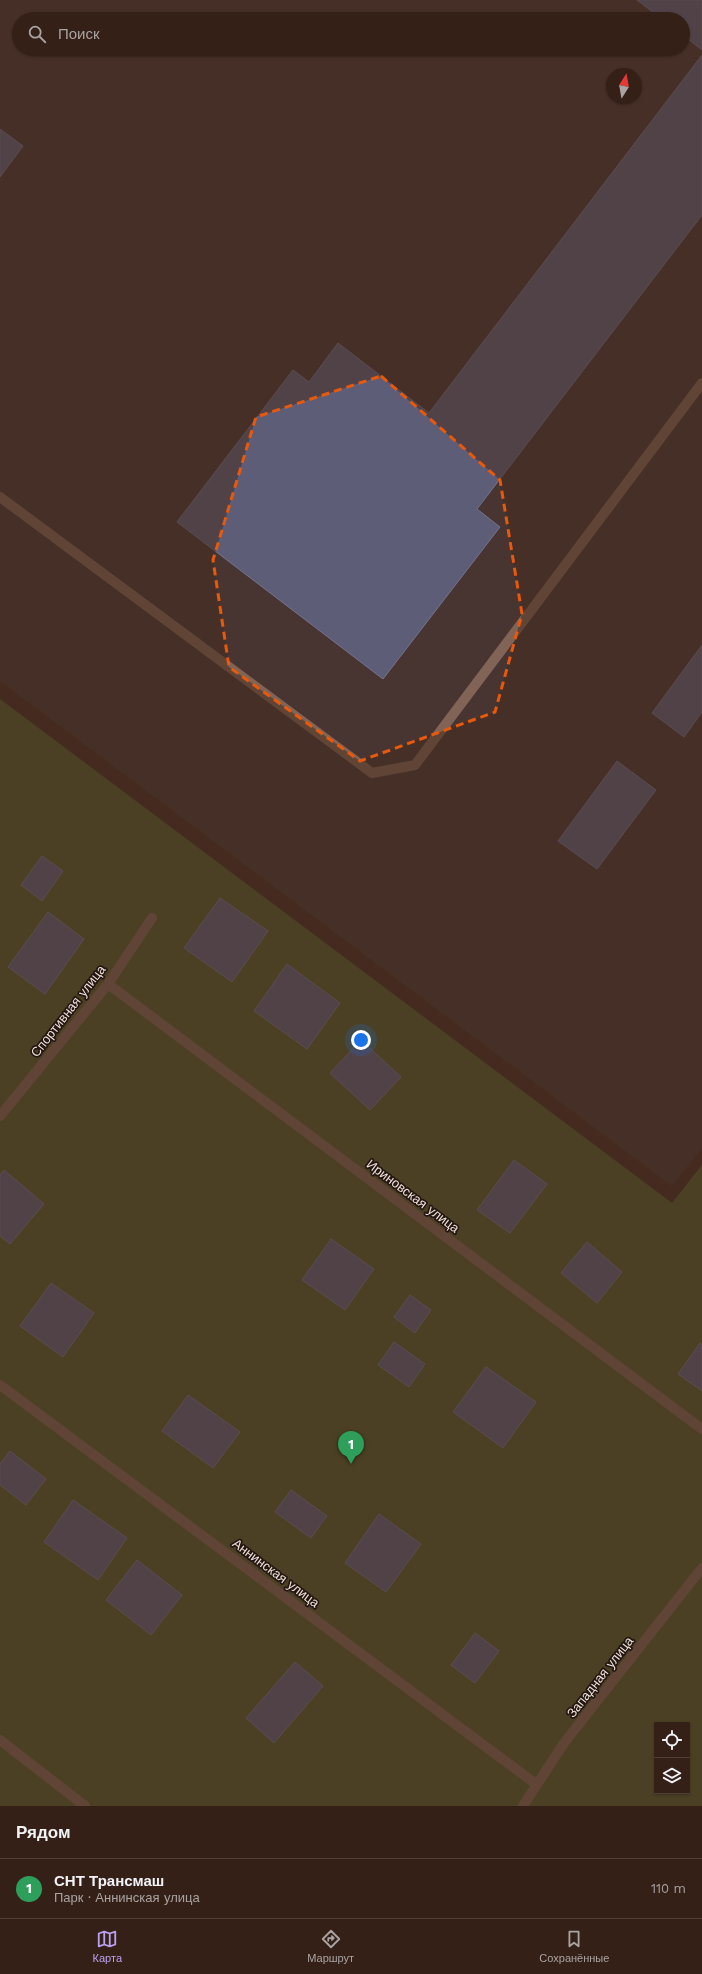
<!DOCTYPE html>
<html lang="ru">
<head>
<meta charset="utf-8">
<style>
  body { margin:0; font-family:"Work Sans",sans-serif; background:#3c2820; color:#f1f3f6 }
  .controls { position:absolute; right:12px; bottom:12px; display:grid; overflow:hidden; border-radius:0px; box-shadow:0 1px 3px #0004 }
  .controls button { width:36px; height:36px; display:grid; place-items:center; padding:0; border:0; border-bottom:1px solid #4e3e36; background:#342017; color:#f1f3f6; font:20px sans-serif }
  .compass { position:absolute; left:606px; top:68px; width:36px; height:36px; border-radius:50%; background:#342017; box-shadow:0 1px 3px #0004; rotate:11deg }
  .you { position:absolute; left:361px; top:1040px; width:14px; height:14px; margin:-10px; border:3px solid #fff; border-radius:50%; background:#1a73e8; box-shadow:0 0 0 6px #1a73e833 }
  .badge { display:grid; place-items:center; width:26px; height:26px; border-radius:50%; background:#bca0f2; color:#fff; font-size:13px; font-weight:700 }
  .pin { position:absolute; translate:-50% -33px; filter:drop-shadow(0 1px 2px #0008) }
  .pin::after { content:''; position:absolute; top:21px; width:14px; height:12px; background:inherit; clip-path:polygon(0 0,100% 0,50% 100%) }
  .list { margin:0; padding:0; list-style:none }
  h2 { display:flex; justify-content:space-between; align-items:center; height:52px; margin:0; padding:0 16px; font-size:17px }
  h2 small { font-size:13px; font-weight:400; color:#a9a3a1 }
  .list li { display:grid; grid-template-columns:26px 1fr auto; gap:12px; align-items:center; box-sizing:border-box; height:60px; padding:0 16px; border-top:1px solid #4e3e36 }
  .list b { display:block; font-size:15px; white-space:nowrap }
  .list p { margin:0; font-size:13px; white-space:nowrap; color:#a9a3a1 }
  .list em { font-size:13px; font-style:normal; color:#a9a3a1 }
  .icon { flex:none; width:22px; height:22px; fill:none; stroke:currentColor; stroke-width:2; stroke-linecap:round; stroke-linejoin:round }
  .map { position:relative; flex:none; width:702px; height:1806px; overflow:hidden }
  .search { position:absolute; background:#342017; box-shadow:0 1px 3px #0004; left:12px; right:12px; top:12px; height:44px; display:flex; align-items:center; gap:10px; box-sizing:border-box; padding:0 14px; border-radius:22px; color:#a9a3a1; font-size:15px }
  .sheet { height:112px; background:#342017 }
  nav { display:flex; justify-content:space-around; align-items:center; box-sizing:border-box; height:56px; border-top:1px solid #4e3e36; background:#342017; font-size:11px; color:#a9a3a1 }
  nav a { display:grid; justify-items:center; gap:2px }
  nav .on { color:#bca0f2 }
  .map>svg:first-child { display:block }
  .industrial { fill:#483430; fill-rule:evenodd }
  .green { fill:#54592b; fill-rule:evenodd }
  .building { fill:#5e5d78; stroke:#74738f }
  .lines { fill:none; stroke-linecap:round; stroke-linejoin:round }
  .minor { stroke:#816456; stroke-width:10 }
  .marked { fill:none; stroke:#e8590c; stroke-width:3; stroke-dasharray:8 5; stroke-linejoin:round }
  .labels { text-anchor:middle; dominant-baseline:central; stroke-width:3.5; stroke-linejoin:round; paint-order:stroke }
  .street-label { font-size:13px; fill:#f1e0d9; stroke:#231712 }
</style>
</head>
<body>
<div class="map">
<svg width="702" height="1806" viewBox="0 0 702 1806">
  <rect width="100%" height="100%" fill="#452b1f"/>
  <path class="industrial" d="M0 0H702V1148L672 1186 0 681ZM19 19H683V49H19ZM612 74H636V98H612Z"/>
  <path class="green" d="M0 699 672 1203 702 1165V1806H0ZM657 1725H687V1791H657Z"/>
  <path class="building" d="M637 0H702V50L683 35V19H662Z
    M702 55V215L477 509 500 527 383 679 177 522 293 370 309 382 338 343 429 413Z
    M0 129 23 146 0 177Z
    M702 645V712L684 737 652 713Z
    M617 761 656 790 597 869 558 841Z
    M42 856 63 871 42 901 21 885Z
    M220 898 268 931 232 982 184 948Z
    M48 912 84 939 45 994 8 967Z
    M287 964 340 1003 307 1049 254 1011Z
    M361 1040 401 1077 370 1110 330 1073Z
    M514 1160 547 1184 510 1233 477 1210Z
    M4 1170 44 1204 10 1244 0 1236V1175Z
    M331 1239 374 1269 345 1310 302 1280Z
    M587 1242 622 1272 597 1303 561 1273Z
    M51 1283 94 1313 63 1357 20 1326Z
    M410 1295 431 1310 415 1333 394 1317Z
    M394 1342 425 1364 409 1387 378 1365Z
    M700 1343 702 1345V1391L678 1374Z
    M486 1367 536 1402 503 1448 453 1412Z
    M188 1395 240 1432 213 1468 162 1431Z
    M10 1451 46 1479 26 1505 0 1485V1464Z
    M291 1490 327 1516 311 1538 275 1512Z
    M73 1500 127 1538 98 1580 44 1542Z
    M379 1514 421 1544 386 1592 345 1563Z
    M137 1560 182 1595 151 1635 106 1600Z
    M475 1633 499 1651 475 1683 451 1665Z
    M295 1662 323 1686 274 1743 246 1718Z"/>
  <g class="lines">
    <path class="minor" d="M0 497 372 773 415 765 702 383
      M108 984 702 1429
      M0 1116 108 984 152 918
      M0 1385 536 1784
      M0 1740 85 1806
      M523 1806 564 1743 702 1568"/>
  </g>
  <path d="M0 0H702V1806H0ZM381 376 500 480 522 614 495 712 360 761 229 667 213 560 256 417Z" fill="#452b1f" fill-opacity=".55" fill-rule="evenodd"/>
  <path class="marked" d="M381 376 500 480 522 614 495 712 360 761 229 667 213 560 256 417Z"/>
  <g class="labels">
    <g class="street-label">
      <text transform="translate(68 1011) rotate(-52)">Спортивная улица</text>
      <text transform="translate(413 1196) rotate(37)">Ириновская улица</text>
      <text transform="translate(276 1573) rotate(37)">Аннинская улица</text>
      <text transform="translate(600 1677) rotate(-52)">Западная улица</text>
    </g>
  </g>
</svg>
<div class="controls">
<button><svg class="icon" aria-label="locate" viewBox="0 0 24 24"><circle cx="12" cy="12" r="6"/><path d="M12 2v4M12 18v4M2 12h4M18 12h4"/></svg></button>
<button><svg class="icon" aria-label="layers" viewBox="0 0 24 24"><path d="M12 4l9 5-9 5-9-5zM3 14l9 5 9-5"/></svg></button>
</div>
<svg class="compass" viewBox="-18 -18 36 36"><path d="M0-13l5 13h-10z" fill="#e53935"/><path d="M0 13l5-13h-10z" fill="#a9a3a1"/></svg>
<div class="you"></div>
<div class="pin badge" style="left:351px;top:1464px;background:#2e9e5b">1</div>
<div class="search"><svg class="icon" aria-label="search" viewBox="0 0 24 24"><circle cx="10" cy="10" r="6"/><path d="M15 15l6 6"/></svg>Поиск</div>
</div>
<section class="sheet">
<h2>Рядом<small></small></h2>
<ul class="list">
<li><span class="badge" style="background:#2e9e5b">1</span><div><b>СНТ Трансмаш</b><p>Парк · Аннинская улица</p></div><em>110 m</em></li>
</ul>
</section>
<nav>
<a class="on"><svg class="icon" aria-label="map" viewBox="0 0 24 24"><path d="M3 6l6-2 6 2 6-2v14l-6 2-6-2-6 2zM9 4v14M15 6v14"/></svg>Карта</a>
<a><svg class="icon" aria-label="directions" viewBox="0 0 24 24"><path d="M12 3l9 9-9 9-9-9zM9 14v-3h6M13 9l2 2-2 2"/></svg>Маршрут</a>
<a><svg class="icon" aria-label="saved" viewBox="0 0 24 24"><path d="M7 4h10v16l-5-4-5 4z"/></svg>Сохранённые</a>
</nav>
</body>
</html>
